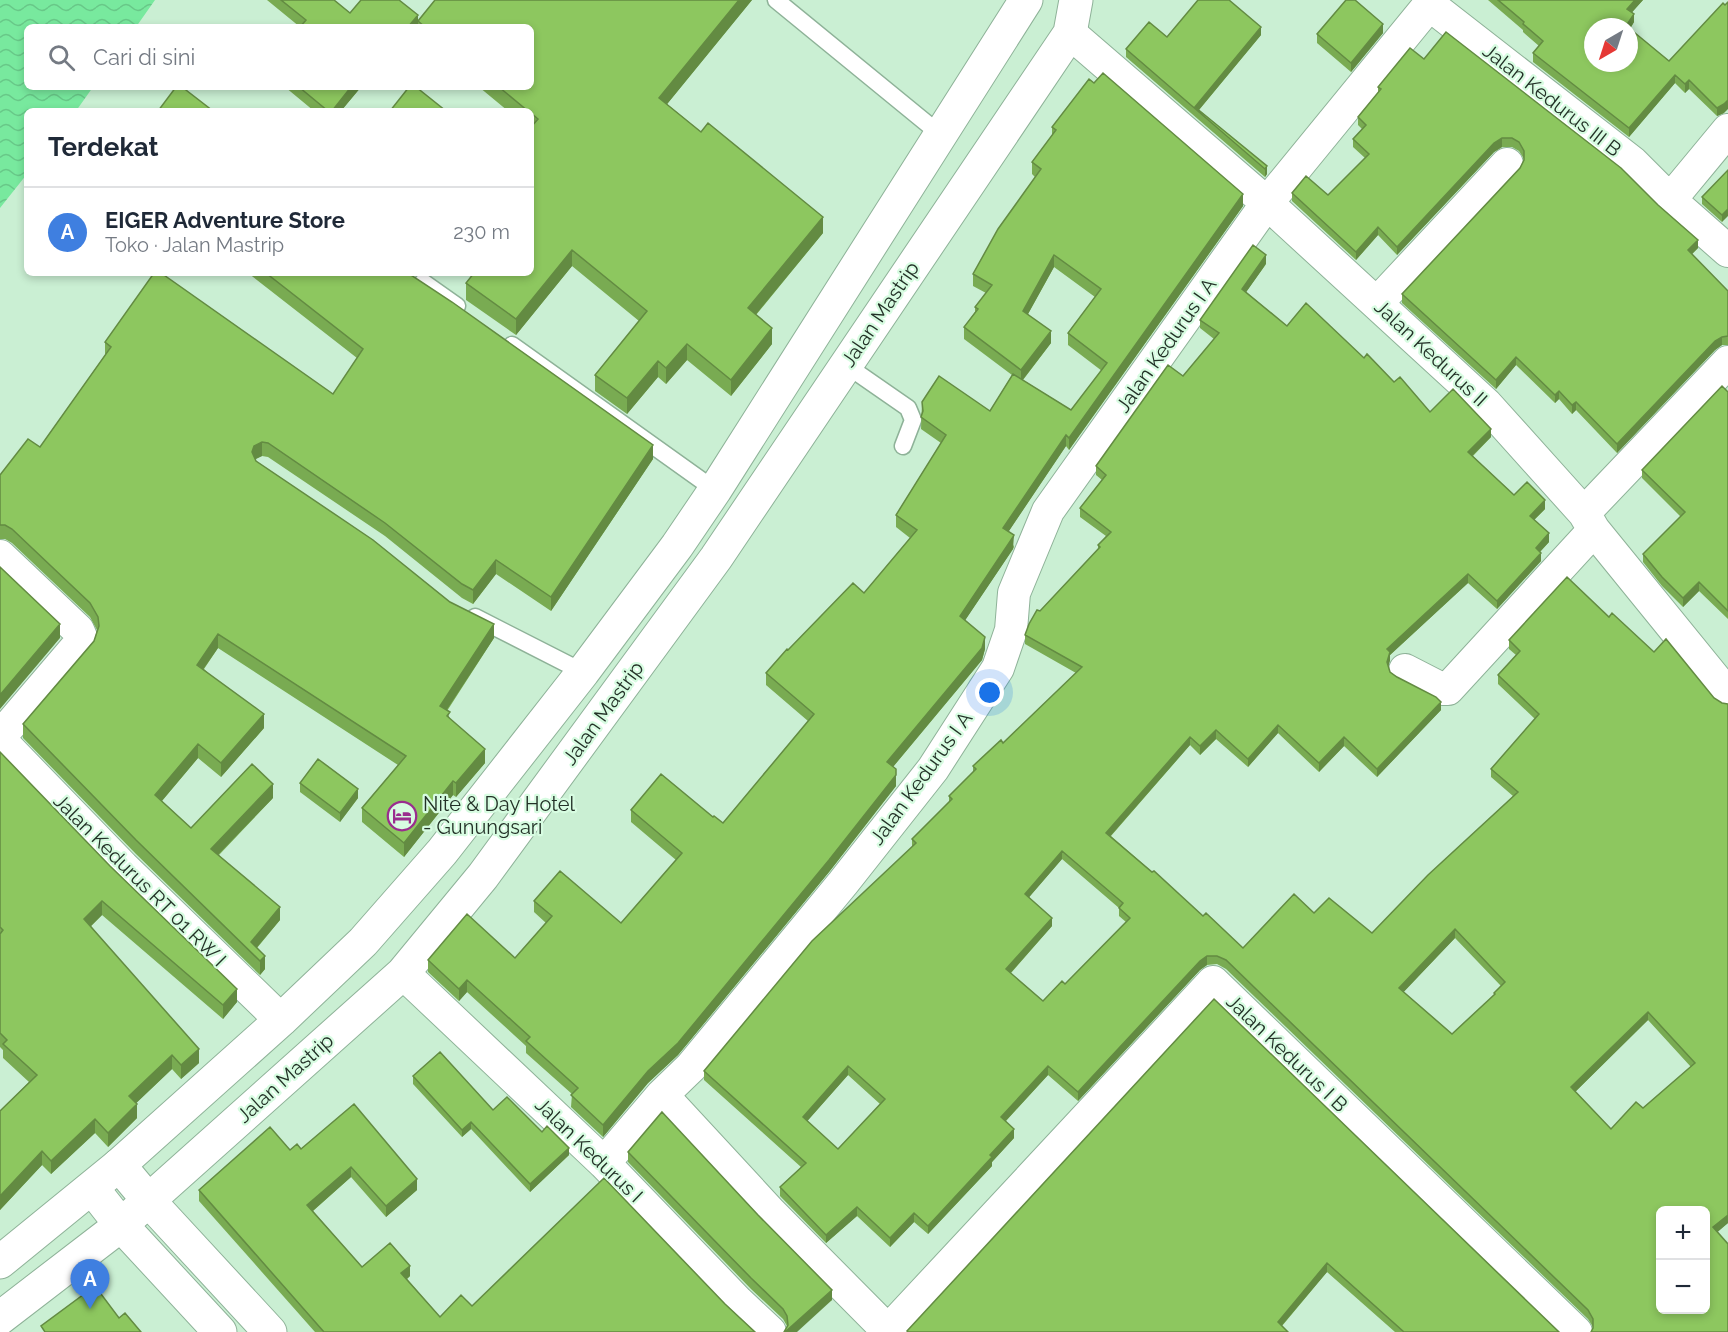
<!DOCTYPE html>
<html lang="id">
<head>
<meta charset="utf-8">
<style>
  body { margin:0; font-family:Raleway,sans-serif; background:#f2f2f3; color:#1f2937 }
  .controls { position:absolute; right:18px; bottom:18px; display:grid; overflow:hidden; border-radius:9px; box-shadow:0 3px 9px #0003 }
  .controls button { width:54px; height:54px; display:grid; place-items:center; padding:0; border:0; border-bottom:2px solid #e0e1e3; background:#fff; color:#1f2937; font:30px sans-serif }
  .compass { position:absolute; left:1584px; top:18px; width:54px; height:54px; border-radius:50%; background:#fff; box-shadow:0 3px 9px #0003; rotate:219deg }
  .you { position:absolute; left:990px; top:693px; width:21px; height:21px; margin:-15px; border:4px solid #fff; border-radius:50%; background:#1a73e8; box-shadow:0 0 0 9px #1a73e833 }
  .badge { display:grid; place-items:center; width:39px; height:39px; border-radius:50%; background:#0b8043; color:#fff; font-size:20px; font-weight:700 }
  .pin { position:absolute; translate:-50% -50px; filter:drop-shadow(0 2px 3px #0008) }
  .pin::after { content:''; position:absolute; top:32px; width:21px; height:18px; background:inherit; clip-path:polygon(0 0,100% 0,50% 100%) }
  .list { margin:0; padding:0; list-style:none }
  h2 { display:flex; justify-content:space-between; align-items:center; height:78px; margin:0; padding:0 24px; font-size:26px }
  h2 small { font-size:20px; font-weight:400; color:#747a83 }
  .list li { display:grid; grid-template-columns:39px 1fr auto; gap:18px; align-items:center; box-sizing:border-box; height:90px; padding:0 24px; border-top:2px solid #e0e1e3 }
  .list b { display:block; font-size:22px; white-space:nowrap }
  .list p { margin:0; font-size:20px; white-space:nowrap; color:#747a83 }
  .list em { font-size:20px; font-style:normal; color:#747a83 }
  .icon { flex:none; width:33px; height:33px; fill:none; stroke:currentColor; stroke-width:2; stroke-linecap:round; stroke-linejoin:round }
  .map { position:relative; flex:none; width:1728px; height:1332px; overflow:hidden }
  .search { position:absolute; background:#fff; box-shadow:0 3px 9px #0003; left:24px; top:24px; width:510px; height:66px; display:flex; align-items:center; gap:15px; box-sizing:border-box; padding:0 21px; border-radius:9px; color:#747a83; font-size:22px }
  .panel { position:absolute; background:#fff; box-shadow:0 3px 9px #0003; left:24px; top:108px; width:510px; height:168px; border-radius:9px }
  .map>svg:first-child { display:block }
  .water { fill:url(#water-waves) }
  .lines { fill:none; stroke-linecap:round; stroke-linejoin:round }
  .service-casing { stroke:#8eb298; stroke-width:19 }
  .minor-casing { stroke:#8eb298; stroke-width:34 }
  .secondary-casing { stroke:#8eb298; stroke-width:35 }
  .primary-casing { stroke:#8eb298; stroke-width:35 }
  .service { stroke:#fff; stroke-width:16 }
  .minor { stroke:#fff; stroke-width:32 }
  .secondary { stroke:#fff; stroke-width:33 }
  .primary { stroke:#fff; stroke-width:33 }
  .wall { fill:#79ab52; fill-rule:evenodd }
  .shaded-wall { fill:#638b42 }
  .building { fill:#8dc75f; stroke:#638b42; stroke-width:1.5; fill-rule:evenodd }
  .labels { text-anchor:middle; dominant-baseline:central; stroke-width:4.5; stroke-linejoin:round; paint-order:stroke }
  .street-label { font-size:20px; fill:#233127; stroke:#d7fce1 }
  .poi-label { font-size:20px; fill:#233127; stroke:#d7fce1; text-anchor:start }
</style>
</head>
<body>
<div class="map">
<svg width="1728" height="1332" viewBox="0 0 1728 1332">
  <defs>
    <pattern id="water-waves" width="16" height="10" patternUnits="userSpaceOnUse" patternTransform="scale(1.5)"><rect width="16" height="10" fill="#78e99e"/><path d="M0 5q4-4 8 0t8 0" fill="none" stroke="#68c888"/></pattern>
  </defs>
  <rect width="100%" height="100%" fill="#caefd3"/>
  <path class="water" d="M0 0H155L136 27H27V87H93L76 111H27V174L0 208Z"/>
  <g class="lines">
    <g class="service-casing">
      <path id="service" d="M776 0 941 135
        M423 282 457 306
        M512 345 715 490
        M846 365 908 408 913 420 903 446
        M475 617 583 672"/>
    </g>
    <g class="minor-casing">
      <path id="minor" d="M1430 5 1633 163 1670 200 1728 251
        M1070 33 1267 203 1486 404 1584 513 1594 530 1728 695
        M1670 200 1728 130
        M1377 303 1507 164
        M1584 513 1728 362
        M0 556 78 630 81 637 80 643 0 737
        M1405 670 1442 689H1448L1594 530
        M0 740 123 867 281 1020
        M403 973 604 1163 738 1302 770 1332
        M662 1095 771 1213 888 1331
        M604 1163 662 1095 691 1067 843 883 933 769 998 668 1011 630 1014 593 1048 511 1267 203 1433 0
        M887 1332 1213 982 1576 1332"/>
    </g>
    <g class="secondary-casing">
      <path id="secondary" d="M119 1165 149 1201 270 1332
        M92 1188 121 1225 220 1332"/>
    </g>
    <g class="primary-casing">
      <path id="primary" d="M0 1262 119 1165 281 1020 363 942 442 852 583 672 677 546 715 490 1026 0
        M0 1318 121 1225 403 973 483 876 716 558 1070 33 1076 0"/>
    </g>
    <use href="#service" class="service"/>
    <use href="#minor" class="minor"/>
    <use href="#secondary" class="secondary"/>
    <use href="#primary" class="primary"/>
  </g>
  <path class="wall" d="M267 0H334L350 13 418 27H300Z
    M435 0H752L667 104 701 132 708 123 823 217V233L756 315 772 328V344L731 396 687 360 666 384 658 377 627 414 595 391V375L639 321 572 266 516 335 466 300V283L474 273H531V111H508L479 87H531V27H418V21Z
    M1488 0H1643L1632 12 1634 22 1630 29 1669 61 1724 113 1717 116 1689 89 1685 93 1675 83 1629 137 1533 62V53L1539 46 1523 32V30Z
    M1383 33 1351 72 1317 43V34Z
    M1261 35 1199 110 1267 166V174L1265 177 1126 57V49L1167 37Z
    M1424 59 1698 248 1692 254 1728 291V345H1722L1715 350 1617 453 1576 410 1572 414 1559 399 1555 403 1516 365 1496 389 1402 303V294L1520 168 1524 159 1519 151 1512 147H1502L1494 152 1397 255 1378 235 1356 260 1292 201V193L1328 195 1365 158 1353 147V139L1362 129 1358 125V117L1378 93V87Z
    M285 87H361L341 111H314Z
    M1052 127 1243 206 1069 450 1066 446 1008 532 1014 547 1013 549 965 620 985 649 982 660 893 767 896 786 829 872 678 1055 648 1083 603 1137 571 1107 572 1094 526 1053V1046L467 992 459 1001 428 972V960L515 958 546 923 534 912V901L621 923 676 860 631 822V810L713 817 723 823 808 721 766 685V673L788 650 864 593 910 538 896 527V515L941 443 921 429 922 402 990 411 1012 375 964 339V327L975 312V307L986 293 973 286V274L1035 177 1032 174V162L1052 136ZM1054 267 1095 297 1068 333V345L1102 371 1071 410 1023 380 1051 343 1028 314Z
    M1728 170 1722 222 1702 204V197Z
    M1266 264 1246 292 1287 326 1364 358 1430 412 1491 437 1473 456 1514 495 1545 509 1534 520 1549 542 1540 552 1541 561 1497 609 1468 583 1390 655 1388 666 1390 672 1441 710 1377 777 1344 746 1319 772 1278 733 1248 767 1216 739 1200 755 1190 745 1111 836 1203 916 1243 948 1314 913 1372 933 1513 796 1491 777V769L1535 719 1498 684V675L1516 655 1509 649V640L1609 617 1728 1223 1593 1327 1588 1319 1226 969 1217 964 1207 965 1200 970 1078 1101 1048 1075 1006 1121 1014 1138 992 1162V1166L928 1234 914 1222 890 1247 857 1216 826 1243 780 1196V1187L801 1167 704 1080V1071L912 847V839L949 802V796L973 772V766L1003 743 1076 673 1025 644V635L1040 611 1098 549V545L1106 536 1080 517V508L1102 480 1096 475V466L1183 376 1214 339 1200 328V320ZM1062 859 1119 908V916L1126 922 1065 984 1043 1001 1011 973 1052 926 1029 897ZM1455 938 1501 986 1494 993V996L1452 1034 1403 992ZM1648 1020 1691 1067 1643 1108 1611 1129 1575 1092ZM848 1075 880 1104 838 1149 807 1121Z
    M248 273H408L653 459 551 611 496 574 473 604 462 598 385 536 268 457 262 456 255 459 256 461 494 638 447 711 450 719 485 763 456 797 453 795 404 857 362 822V808L398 765 218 648 204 669 264 728 221 777 198 758 162 801 191 828 273 798 219 855 280 920 257 948 265 969 260 975 136 854 23 738V724L94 641 97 630 90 617 12 543 5 539H0V475L40 447 105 355V342L333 394 357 358Z
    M1728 392V619L1699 591 1683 607 1662 586 1643 562V554L1681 517 1642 478V470Z
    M0 752 237 1002 223 1019 102 915 91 926 199 1063 181 1079 172 1069 136 1103 137 1118 108 1147 95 1133 51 1174 42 1165 0 1210V1111L29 1082 3 1058V1050L0 1047Z
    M300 783 358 798 340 822 300 792Z
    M1214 999 1559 1332H1395L1327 1272 1282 1326 1288 1332H907Z
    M413 1076 493 1110 542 1132 569 1155 530 1192 471 1129 462 1137 413 1084Z
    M301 1149 417 1190 386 1217 351 1177 313 1211 362 1267 410 1276 407 1279 440 1317 472 1306 725 1304 755 1332H315L199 1201V1190L290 1150Z
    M628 1152 832 1300 787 1326 783 1319 751 1289 628 1162Z"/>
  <path class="shaded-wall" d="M739 0H752L659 114V98Z
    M1635 0H1643L1627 18V9Z
    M1634 14V22L1629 30V27H1626V26Z
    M418 15V27H408Z
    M1383 24V33L1351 72V63Z
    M1261 27V35L1198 111 1195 107Z
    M1675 75V83L1629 137V128Z
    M1689 80V89L1685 93V84Z
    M351 87H361L341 111H332Z
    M1728 100V109L1724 113 1717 116V108Z
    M1502 138V147L1494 152 1397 255V247L1494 143Z
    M1267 166V174L1265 177V169Z
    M1243 194V206L1069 450V438Z
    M1728 209V216L1722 222V215Z
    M823 217V233L748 324V308Z
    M1378 227V235L1356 260V252Z
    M1698 240V248L1688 258V250Z
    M572 250V266L516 335V319Z
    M1054 255V267L1023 323V311Z
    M1266 255V264L1242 298V289Z
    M772 328V344L731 396V380Z
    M1051 331V343L1021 382V370Z
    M1722 337V345L1715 350 1617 453V444L1715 341Z
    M687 344V360L666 384V368Z
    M1516 357V365L1496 389V380Z
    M658 361V377L627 414V398Z
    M1559 391V399L1555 403V395Z
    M1576 402V410L1572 414V405Z
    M1491 429V437L1468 460V452Z
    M1066 435V446L1003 540V528Z
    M262 442V456L254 460 252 452 254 446Z
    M653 445V459L551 611V597Z
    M1545 500V509L1530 524V516Z
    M1549 533V542L1536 556V548Z
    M1014 535 1013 549 960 628V616Z
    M1541 553V561L1497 609V601Z
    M496 560V574L473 604V590Z
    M1468 574V583L1390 655V661L1387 670V649Z
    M1699 582V591L1683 607V598Z
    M60 624V638L0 709V695Z
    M494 624V638L440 720V706Z
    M218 634V648L197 678V665Z
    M985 637V649L982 660 887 774V762Z
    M1441 702V710L1377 777V769Z
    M264 714V728L221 777V763Z
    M1278 725V733L1248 767V759Z
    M1216 730V739L1200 755V746Z
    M1190 737V745L1106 841V833Z
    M1344 737V746L1319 772V763Z
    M198 744V758L155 809V795Z
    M485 749V763L456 797V783Z
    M896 775V786L829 872 678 1055 648 1083 603 1137V1125Z
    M453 781V795L404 857V843Z
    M273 784V798L211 862V849Z
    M358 789V798L340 822V813Z
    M1062 851V859L1025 902V894Z
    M102 901V915L84 933V919Z
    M280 907V920L252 953 251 942Z
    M1052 918V926L1006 978V969Z
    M1455 929V938L1399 997V988Z
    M265 956V969L260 975V961Z
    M1207 956V965L1200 970 1078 1101V1092L1200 961Z
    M467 980V992L459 1001V989Z
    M237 989V1002L223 1019V1005Z
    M1648 1012V1020L1571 1096V1087Z
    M199 1049V1063L181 1079V1065Z
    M172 1055V1069L129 1110V1096Z
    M848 1066V1075L803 1126V1117Z
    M1048 1066V1075L1001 1126V1117Z
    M137 1104V1118L108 1147V1133Z
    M95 1119V1133L51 1174V1161Z
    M471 1122V1129L462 1137V1130Z
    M1014 1129V1138L992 1162V1166L928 1234V1226L990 1155Z
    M569 1148V1155L530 1192V1184Z
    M42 1151V1165L0 1210V1196Z
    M351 1167V1177L307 1216V1205Z
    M417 1179V1190L386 1217V1206Z
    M857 1207V1216L826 1243V1235Z
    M914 1213V1222L890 1247V1238Z
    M1728 1215V1223L1713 1236V1227Z
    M1327 1263V1272L1278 1330V1322Z
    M410 1266V1276L401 1284V1273Z
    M832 1290V1300L797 1332H785Z"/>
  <path class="building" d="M281 0H334L350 13 361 0H399L418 15 408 27H300L306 20Z
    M435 0H739L659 98 701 132 708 123 823 217 748 308 772 328 731 380 687 344 666 368 658 361 627 398 595 375 647 311 572 250 516 319 466 283 474 273H531V127L538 119 531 113V111H528L499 87H531V27H425L418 21Z
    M1198 0H1229L1261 27 1195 107 1267 166 1265 169 1126 49 1149 22 1167 37Z
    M1346 0H1355L1383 24 1351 63 1317 34Z
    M1498 0H1635L1627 9 1634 14 1626 26 1628 27H1593V63H1629V28L1669 61 1723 3 1725 5 1728 2V100L1724 104 1717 108 1689 80 1685 84 1675 75 1629 128 1533 53 1543 41 1523 24 1524 22Z
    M1446 32 1621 168 1658 205 1698 240 1688 250 1728 291V336L1722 337 1715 341 1617 444 1576 402 1572 405 1559 391 1555 395 1516 357 1496 380 1402 294 1520 168 1524 160V151L1519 142 1512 138H1502L1494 143 1397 247 1378 227 1356 252 1292 193 1306 176 1328 195 1369 154 1353 139 1366 125 1358 117 1381 89 1378 87 1410 48 1424 59Z
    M1103 73 1243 194 1069 438 1066 435 1003 528 1014 535 1013 537 960 616 985 637 982 648 887 762 896 769V775L829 860 678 1043 648 1071 603 1125 571 1095 578 1088 526 1041 530 1037 467 980 459 989 428 960 467 914 515 958 552 916 534 901 560 871 621 923 682 853 631 810 661 774 713 817 714 816 723 823 814 714 766 673 787 649 788 650 853 583 864 593 917 530 896 515 946 435 921 417 923 411 922 402 939 376 990 411 1013 374 1071 410 1107 363 1068 333 1101 289 1054 255 1023 311 1051 331 1021 370 964 327 978 309 975 307 992 285 973 274 998 229 1041 169 1032 162 1056 130 1052 127 1089 79 1094 83Z
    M176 87H182L213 111H158Z
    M299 87H351L332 111H328Z
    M409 87H416L446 111H390Z
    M1728 170V209L1722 215 1702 197Z
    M1253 245 1266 255 1242 289 1287 326 1306 303 1364 358 1367 354 1394 382 1400 377 1430 412 1453 389 1491 429 1468 452 1514 495 1527 482 1545 500 1530 516 1549 533 1536 548 1541 553 1497 601 1468 574 1387 649 1390 652 1387 662 1390 672 1397 677 1436 697 1441 702 1377 769 1344 737 1319 763 1278 725 1248 759 1216 730 1200 746 1190 737 1106 833 1152 872 1154 871 1203 916 1206 913 1243 948 1294 894 1314 913 1329 898 1372 933 1428 875 1518 792 1491 769 1539 714 1498 675 1520 651 1509 640 1567 577 1609 617 1612 613 1654 652 1666 639 1714 698 1722 703 1728 704V1215L1713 1227 1728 1244V1332H1591L1593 1328V1319L1588 1310 1226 960 1217 956H1207L1200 961 1078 1092 1048 1066 1001 1117 1014 1129 990 1155 992 1157 928 1226 914 1213 890 1238 857 1207 826 1235 780 1187 806 1163 704 1071 812 941 916 843 912 839 952 799 949 796 976 769 973 766 1001 740 1003 743 1082 667 1025 635 1029 624 1037 610 1040 611 1100 547 1098 545 1111 532 1080 508 1106 475 1096 466 1168 365 1183 376 1219 333 1200 320ZM1062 851 1123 903 1119 908 1130 918 1065 984 1062 981 1043 1001 1006 969 1052 918 1025 894ZM1455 929 1505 982 1494 993 1495 994 1452 1034 1399 988ZM1648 1012 1695 1063 1643 1108 1636 1102 1611 1129 1571 1087ZM848 1066 885 1099 838 1149 803 1117ZM1660 1210H1706V1310H1660Z
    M154 273H161L333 394 363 349 266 273H408L452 302 653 445 551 597 496 560 473 590 462 584 385 523 268 443 262 442 254 446 252 452 256 461 373 540 450 602 494 624 440 706 450 712 447 716 485 749 456 783 453 781 404 843 362 808 406 756 218 634 197 665 264 714 221 763 198 744 155 795 191 828 252 764 273 784 211 849 280 907 251 942 265 956 260 961 136 840 23 724 94 641 99 626 98 617 90 603 12 529 5 525H0V475L28 439 40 447 111 347 105 342Z
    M1722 386 1728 392V611L1699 582 1683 598 1662 577 1643 554 1685 512 1642 470Z
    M0 567 60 624 0 695Z
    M0 752 110 866 237 989 223 1005 102 901 84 919 199 1049 181 1065 172 1055 129 1096 137 1104 108 1133 95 1119 51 1161 42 1151 0 1196V1111L37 1075 3 1044 7 1040 0 1033V934L3 930 0 927Z
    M318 759 358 789 340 813 300 783Z
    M1214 999 1559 1332H1404L1327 1263 1278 1322 1288 1332H908L907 1331Z
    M440 1052 493 1110 507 1097 542 1132 547 1126 569 1148 530 1184 471 1122 462 1130 413 1076Z
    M354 1104 417 1179 386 1206 351 1167 307 1205 362 1267 390 1243 410 1266 401 1273 440 1317 461 1295 472 1306 604 1178 725 1304 755 1332H324L199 1190 270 1127 290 1150 297 1144 301 1149Z
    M662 1112 758 1215 832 1290 785 1332H784L788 1325 787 1316 783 1309 751 1278 628 1152Z
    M95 1286 119 1318 125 1313 141 1332H45L41 1326Z"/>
  <defs>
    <g id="hotel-ring" transform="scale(1.5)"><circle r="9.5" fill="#d7fce1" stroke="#9a2d8e" stroke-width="1.5"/><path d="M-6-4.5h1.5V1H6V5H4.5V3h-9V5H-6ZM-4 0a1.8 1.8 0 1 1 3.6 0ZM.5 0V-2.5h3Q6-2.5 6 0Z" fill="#9a2d8e"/></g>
  </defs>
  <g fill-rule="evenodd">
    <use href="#hotel-ring" x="402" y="816"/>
  </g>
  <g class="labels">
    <g class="street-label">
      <text transform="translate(1552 100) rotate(38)">Jalan Kedurus III B</text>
      <text transform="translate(880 314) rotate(-56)">Jalan Mastrip</text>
      <text transform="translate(1166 345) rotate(-55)">Jalan Kedurus I A</text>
      <text transform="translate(1431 353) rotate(43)">Jalan Kedurus II</text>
      <text transform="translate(603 713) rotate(-54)">Jalan Mastrip</text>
      <text transform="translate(921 778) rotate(-54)">Jalan Kedurus I A</text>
      <text transform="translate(140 880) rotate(45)">Jalan Kedurus RT 01 RW I</text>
      <text transform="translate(1287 1053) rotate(44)">Jalan Kedurus I B</text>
      <text transform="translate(285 1078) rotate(-42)">Jalan Mastrip</text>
      <text transform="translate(589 1150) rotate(44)">Jalan Kedurus I</text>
    </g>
    <g class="poi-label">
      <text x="423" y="804">Nite &amp; Day Hotel<tspan x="423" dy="23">- Gunungsari</tspan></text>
    </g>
  </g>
</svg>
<div class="controls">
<button>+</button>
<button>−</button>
</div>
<svg class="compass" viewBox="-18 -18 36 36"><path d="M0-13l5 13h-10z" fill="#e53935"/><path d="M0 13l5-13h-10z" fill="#747a83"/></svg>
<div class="you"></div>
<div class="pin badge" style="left:90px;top:1309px;background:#3f7fe0">A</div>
<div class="search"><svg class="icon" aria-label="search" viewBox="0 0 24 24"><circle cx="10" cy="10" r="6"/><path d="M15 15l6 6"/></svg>Cari di sini</div>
<section class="panel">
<h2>Terdekat<small></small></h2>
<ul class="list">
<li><span class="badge" style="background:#3f7fe0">A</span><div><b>EIGER Adventure Store</b><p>Toko · Jalan Mastrip</p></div><em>230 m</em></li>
</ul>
</section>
</div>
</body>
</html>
